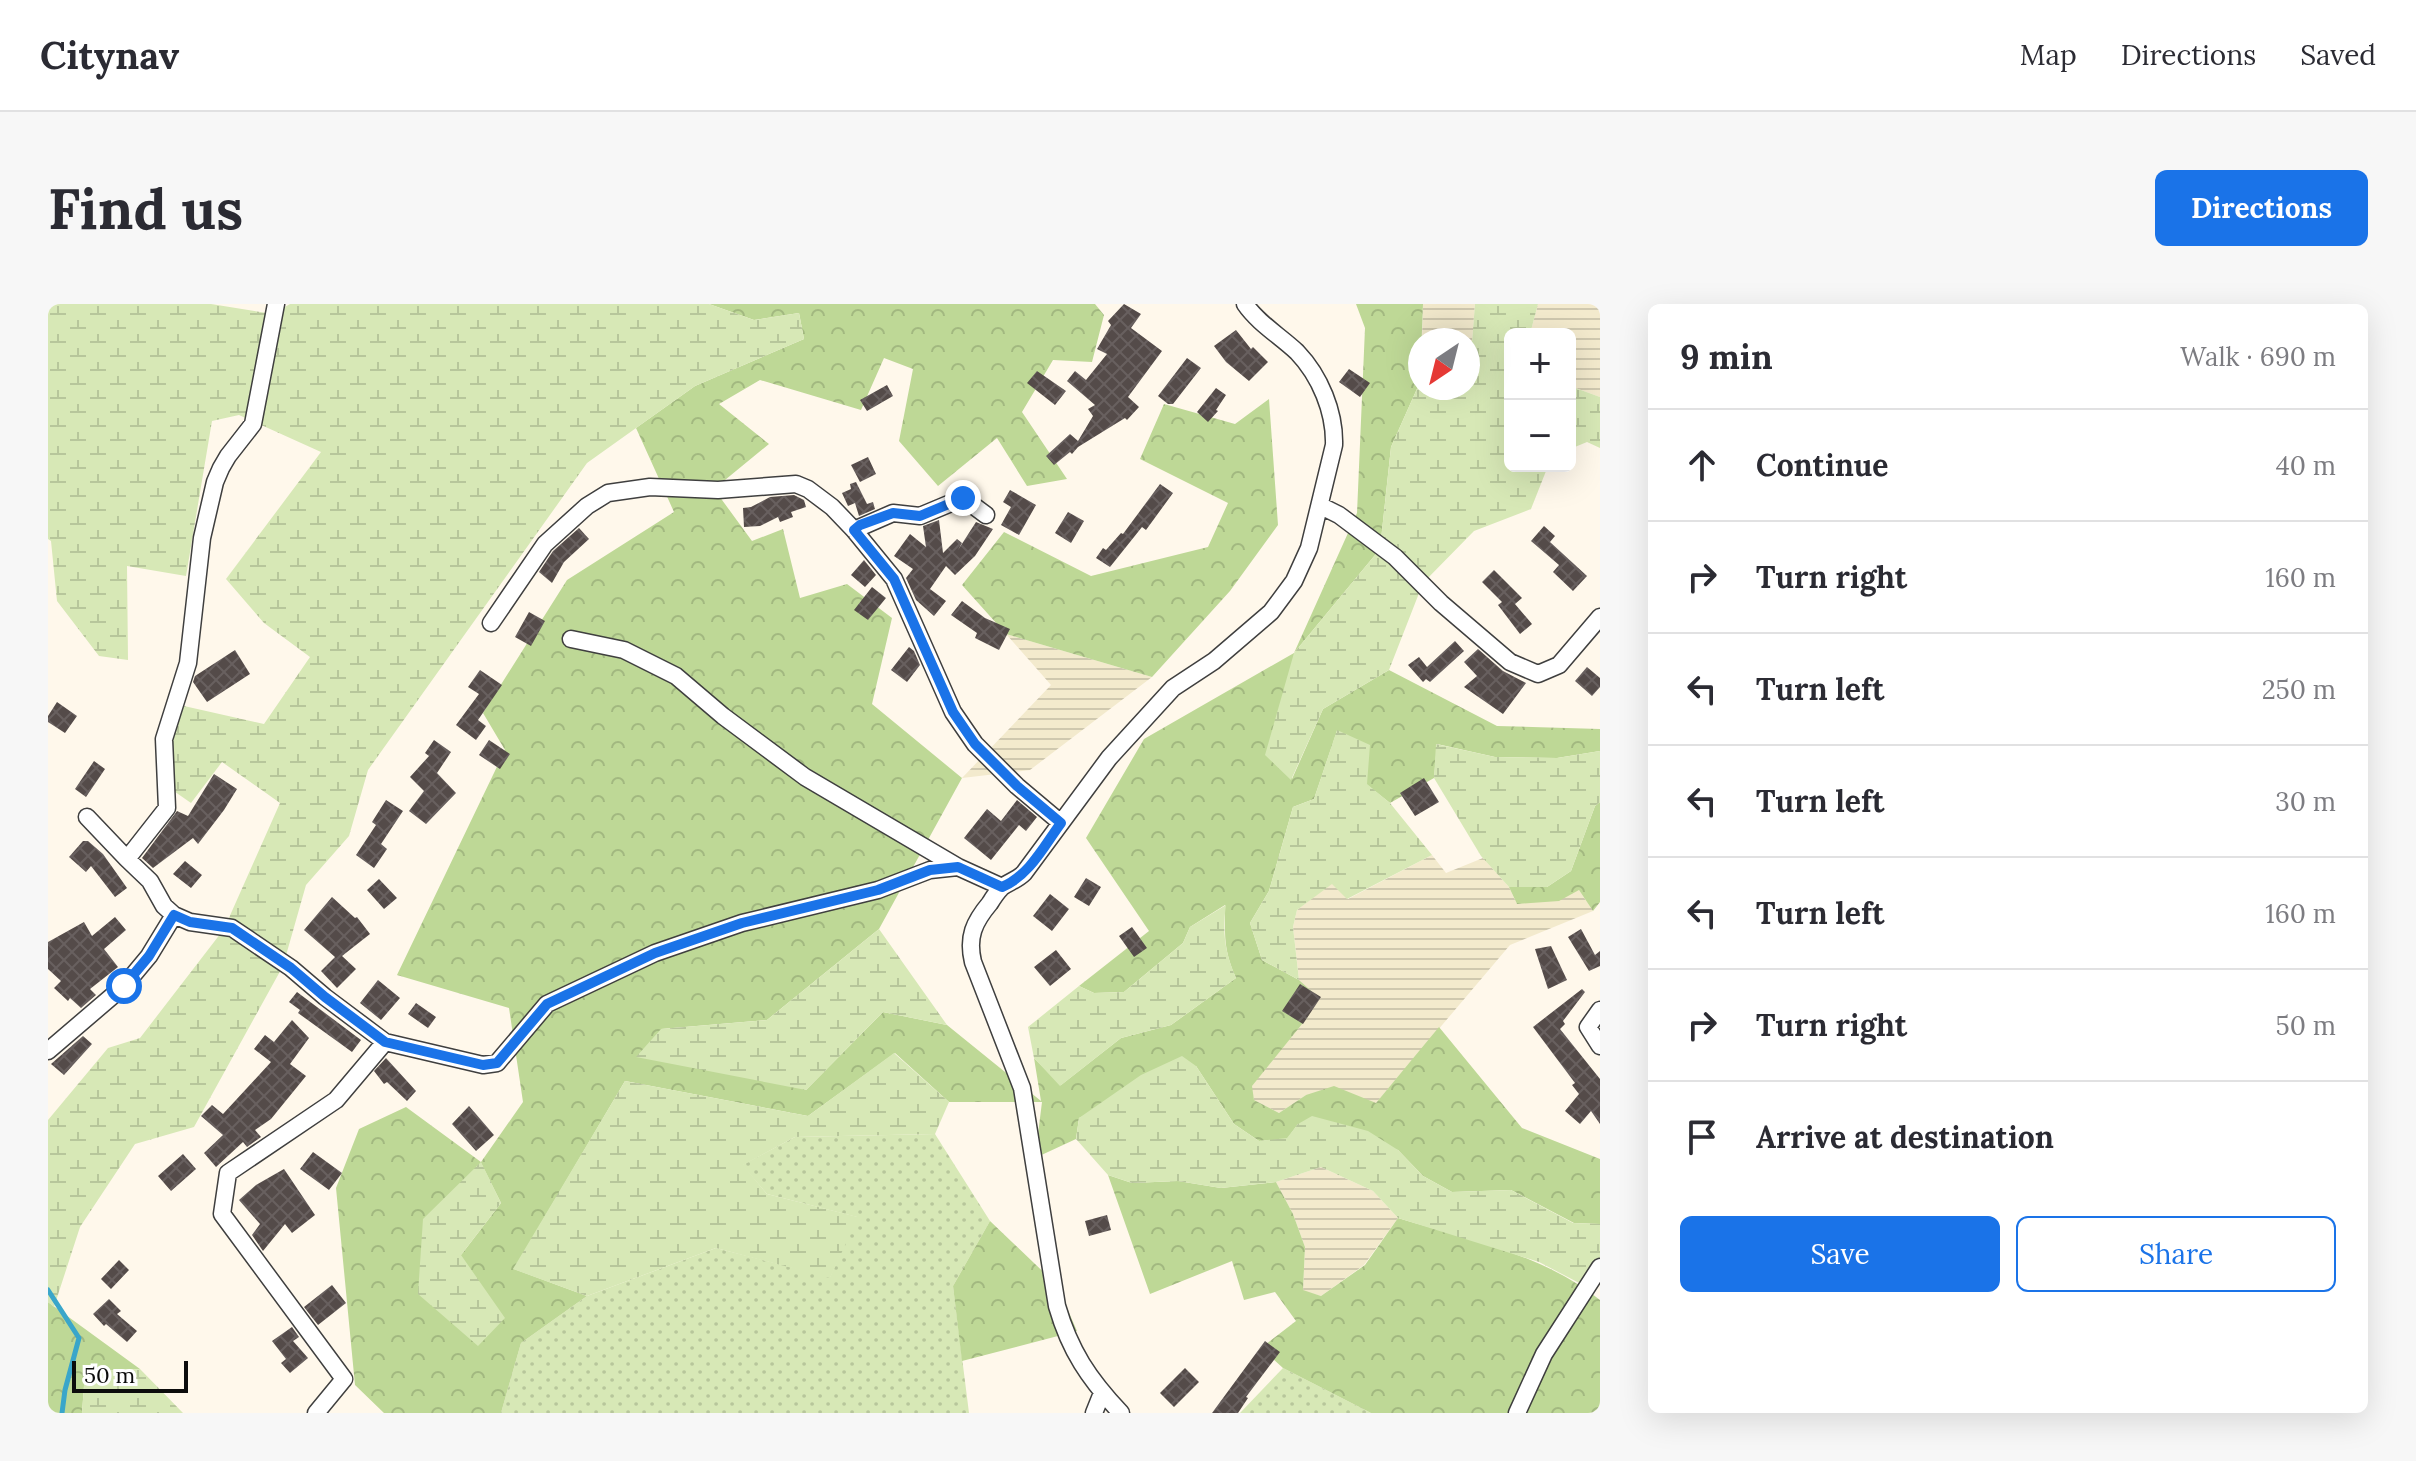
<!DOCTYPE html>
<html lang="en">
<head>
<meta charset="utf-8">
<style>
  body { margin:0; font-family:Lora,serif; background:#f7f7f7; color:#2b2b33 }
  .controls { position:absolute; right:24px; top:24px; display:grid; overflow:hidden; border-radius:12px; box-shadow:0 8px 32px #0002 }
  .controls button { width:72px; height:72px; display:grid; place-items:center; padding:0; border:0; border-bottom:2px solid #e1e1e2; background:#fff; color:#2b2b33; font:40px sans-serif }
  .compass { position:absolute; left:1360px; top:24px; width:72px; height:72px; border-radius:50%; background:#fff; box-shadow:0 8px 32px #0002; rotate:215deg }
  .scale { position:absolute; left:24px; bottom:20px; width:116px; box-sizing:border-box; padding-left:8px; border:4px solid #0c0c0c; border-top:0; font-size:22px; line-height:28px; white-space:nowrap; color:#0c0c0c; -webkit-text-stroke:6px #fff; paint-order:stroke }
  .stop { position:absolute; width:24px; height:24px; margin:-18px; border:6px solid #1a73e8; border-radius:50%; background:#fff }
  .stop.end { background:#1a73e8; border-color:#fff; box-shadow:0 2px 8px #0008 }
  .list { margin:0; padding:0; list-style:none }
  h2 { display:flex; justify-content:space-between; align-items:center; height:104px; margin:0; padding:0 32px; font-size:34px }
  h2 small { font-size:26px; font-weight:400; color:#7c7c81 }
  .list li { display:grid; grid-template-columns:52px 1fr auto; gap:24px; align-items:center; box-sizing:border-box; height:112px; padding:0 32px; border-top:2px solid #e1e1e2 }
  .list b { display:block; font-size:30px; white-space:nowrap }
  .list em { font-size:26px; font-style:normal; color:#7c7c81 }
  .actions { display:flex; gap:16px; padding:24px 32px }
  .actions a { flex:1; padding:18px 0; border:2px solid #1a73e8; border-radius:12px; text-align:center; font-size:28px; color:#1a73e8 }
  .actions .main { background:#1a73e8; color:#fff }
  .icon { flex:none; width:44px; height:44px; fill:none; stroke:currentColor; stroke-width:2; stroke-linecap:round; stroke-linejoin:round }
  .map { position:relative; flex:none; width:1552px; height:1109px; overflow:hidden; border-radius:12px }
  header { display:flex; align-items:center; gap:48px; box-sizing:border-box; height:112px; padding:0 40px; background:#fff; border-bottom:2px solid #e1e1e2 }
  header strong { font-size:38px }
  nav { display:flex; gap:44px; margin-inline-start:auto; font-size:28px }
  .intro { display:flex; align-items:center; justify-content:space-between; box-sizing:border-box; height:192px; padding:0 48px }
  h1 { margin:0; font-size:56px }
  .button { padding:20px 36px; border-radius:12px; background:#1a73e8; color:#fff; font-size:28px; font-weight:700 }
  main { display:flex; gap:48px; padding:0 48px }
  aside { flex:1; background:#fff; border-radius:12px; box-shadow:0 8px 32px #0002 }
  .map>svg:first-child { display:block }
  .farmland { fill:url(#farmland-rules) }
  .grass { fill:url(#grass-dots) }
  .forest { fill:url(#forest-crowns); fill-rule:evenodd }
  .wetland { fill:url(#wetland-marsh) }
  .lines { fill:none; stroke-linecap:round; stroke-linejoin:round }
  .stream { stroke:#3aa6ca; stroke-width:5 }
  .building { fill:url(#building-cross-hatch) }
  .minor-casing { stroke:#3f3f3f; stroke-width:19 }
  .minor { stroke:#fff; stroke-width:16 }
  .route { stroke:#1a73e8; stroke-width:10 }
</style>
</head>
<body>
<header>
<strong>Citynav</strong>
<nav><a>Map</a><a>Directions</a><a>Saved</a></nav>
</header>
<div class="intro"><h1>Find us</h1><a class="button">Directions</a></div>
<main>
<div class="map">
<svg width="1552" height="1109" viewBox="0 0 1552 1109">
  <defs>
    <pattern id="farmland-rules" width="6" height="5" patternUnits="userSpaceOnUse" patternTransform="scale(2)"><rect width="6" height="5" fill="#f3eacd"/><path d="M0 2.5h6" fill="none" stroke="#cfc8af"/></pattern>
    <pattern id="grass-dots" width="8" height="8" patternUnits="userSpaceOnUse" patternTransform="scale(2)"><rect width="8" height="8" fill="#d7e8b6"/><path d="M2 2h.1M6 6h.1" fill="none" stroke="#b7c69b" stroke-width="1.8" stroke-linecap="round"/></pattern>
    <pattern id="forest-crowns" width="20" height="18" patternUnits="userSpaceOnUse" patternTransform="scale(2)"><rect width="20" height="18" fill="#bed896"/><path d="M2 6a3 3 0 1 1 6 0M12 15a3 3 0 1 1 6 0" fill="none" stroke="#a2b880"/></pattern>
    <pattern id="wetland-marsh" width="20" height="14" patternUnits="userSpaceOnUse" patternTransform="scale(2)"><rect width="20" height="14" fill="#d7e8b6"/><path d="M1 5h8M5 5V1M11 12h8M15 12V8" fill="none" stroke="#b7c69b"/></pattern>
    <pattern id="building-cross-hatch" width="8" height="8" patternUnits="userSpaceOnUse" patternTransform="scale(2)"><rect width="8" height="8" fill="#544b49"/><path d="M0 0l8 8M0 8l8-8" fill="none" stroke="#68605f"/></pattern>
  </defs>
  <rect width="100%" height="100%" fill="#fff8eb"/>
  <path class="farmland" d="M1375 0H1427L1424 38 1420 41V36H1374Z
    M1490 0H1552V93L1522 82V30H1482Z
    M958 330 1104 373 982 466 914 474 1003 381Z
    M1384 551 1398 569 1435 554 1461 583 1469 600 1531 586 1545 607 1462 641 1328 799 1258 791 1231 809 1206 796 1203 782 1259 714 1269 693 1251 676 1245 623 1249 606 1284 579 1300 595Z
    M1273 863 1325 887 1350 914 1316 961 1273 992 1255 987 1257 943 1245 910 1228 878Z"/>
  <path class="grass" d="M887 830 942 917 905 982 921 1109H453L473 1039 539 992 668 944 782 973 809 913 719 890 694 861 747 833Z
    M1235 1064 1323 1109H1192Z"/>
  <path class="forest" d="M661 0H1047L1056 11 1044 58 1005 56 974 108 1019 175 979 182 949 134 890 182 851 137 865 65 836 54 813 106 712 76 671 100 721 140 666 185 704 237 735 225 752 294 799 280 844 314 824 400 914 474 831 625 719 716 613 725 758 786 835 708 899 721 993 797 986 754 1013 781 1073 734 1123 721 1188 674C1175 645 1177 631 1177 601L1142 623 1135 639 1076 688 1046 689 1031 682 1101 627 1038 534 1096 435 1246 349 1309 209 1317 24 1308 0H1375L1372 78 1343 143 1332 245 1246 349 1244 475 1275 405 1341 366 1449 422 1552 425V447L1509 454 1447 453 1389 440 1386 474 1342 499 1318 480 1289 427 1266 495 1245 503 1221 587 1202 619 1214 656 1251 676 1270 693 1259 714 1204 782 1206 796 1231 809 1258 791 1286 782 1328 799 1391 723 1474 824 1552 855V920L1526 919 1463 886 1404 888 1375 872 1350 846 1250 820 1239 835 1211 837 1186 820 1148 762 1031 814 1028 835 987 854 994 798H901L847 749 760 812 577 777 466 965 539 992 473 1039 453 1109H336L307 1081 288 884 311 825 358 803 433 858 475 798 461 704 349 671 457 446 435 409 519 276 626 208 588 124 647 82 756 35 751 9 706 16ZM433 859 453 899 413 951Z
    M1221 95 1230 221 1182 287 1104 373 958 330 914 281 956 228 1043 272 1160 243 1180 199 1092 155 1116 100 1187 120Z
    M1552 498V598L1545 607 1531 586 1511 597 1469 600 1461 583H1499L1523 567 1547 502Z
    M1060 871 1084 879 1130 877 1173 884 1228 878 1245 910 1257 943 1255 986 1273 992 1317 961 1350 914C1418 935 1495 950 1552 996V1109H1323L1235 1064 1213 1044 1248 1017 1227 988 1196 996 1184 957 1102 990Z
    M942 917 1009 981 1029 1027 914 1057 905 982Z
    M0 998 92 1065 37 1068 34 1109H0Z"/>
  <path class="wetland" d="M0 0H163L225 10 242 0H661L706 16 751 9 756 35 647 82 539 159 320 466 301 532 258 581 235 662 146 823 87 840 32 923 6 1003 0 998V816L60 744 92 734 176 625 232 499 174 458 143 499 120 483 116 438 136 402 216 420 262 353 216 319 178 275 273 148 191 111 164 117 138 272 79 262 80 356 51 352 9 297 3 237 0 235Z
    M1427 0H1490L1482 30H1462V162H1500L1483 205 1426 227 1375 279 1341 366 1275 405 1243 476 1217 451 1246 349 1332 245 1343 143 1372 78V84H1420V41L1424 38Z
    M1522 82 1552 93V144L1539 138 1522 145Z
    M1289 426 1322 441 1319 480 1342 499 1384 551 1299 595 1284 580 1249 606 1245 623 1251 676 1214 656 1202 619 1221 587 1245 503 1266 495Z
    M1388 440 1447 453 1509 454 1552 447V498L1547 502 1523 567 1499 583H1461L1433 552 1386 474Z
    M1178 601C1174 629 1177 648 1188 674L1123 721 1073 734 1012 782 986 754 980 723 1031 682 1046 689 1076 688 1135 639 1142 623Z
    M831 625 899 721 835 708 758 786 588 753 613 725 719 716Z
    M846 749 901 798 887 830 747 833 695 861 719 890 810 913 782 974 668 944 539 992 465 965 577 777 760 812Z
    M1134 752 1148 762 1186 820 1211 837 1239 834 1250 820 1264 812 1320 827 1350 846 1375 872 1404 888 1463 886 1525 919 1552 920V953L1535 981 1491 958 1350 914 1325 887 1273 863 1228 878 1173 884 1130 877 1084 879 1060 871 1028 835 1031 814 1093 771Z
    M433 858 453 899 413 951 457 1014 430 1042 370 990 375 915Z
    M92 1065 135 1109H34L37 1068Z"/>
  <g class="lines">
    <path class="stream" d="M0 986 31 1034 17 1086 14 1109"/>
  </g>
  <path class="building" d="M1076 0 1093 10 1083 24 1114 47 1080 93 1091 103 1079 116 1077 114 1030 143 1024 150 1022 148 1006 161 998 152 1022 130 1030 137 1045 112 1040 105 1047 101 1019 77 1027 67 1038 76 1059 50 1049 45 1063 21 1060 17Z
    M1188 26 1203 45 1205 43 1220 58 1201 77 1178 58 1166 42Z
    M1139 54 1153 64 1125 100H1120L1110 92Z
    M1301 65 1322 79 1312 93 1291 78Z
    M989 67 1018 87 1007 101 979 79Z
    M839 81 845 92 819 107 812 96Z
    M1168 84 1178 91 1168 106 1170 107 1160 118 1149 108Z
    M820 153 828 170 812 178 803 161Z
    M808 178 819 200 825 198 827 205 811 212 807 199 800 202 794 189 803 185 802 180Z
    M1112 180 1125 189 1098 226 1094 223 1062 263 1048 254 1055 244 1058 246 1073 229 1075 230Z
    M962 186 988 201 971 231 953 221 963 203 955 198Z
    M746 191 756 196 758 203 743 208 745 213 732 218 730 213 712 222 696 223 695 204 703 203 722 193Z
    M1020 208 1036 217 1023 239 1007 229Z
    M891 216 895 249 909 235 914 239 910 246 928 218 945 225 927 252 907 271 898 262 882 285 898 297 886 312 868 296 858 274 865 265 846 252 862 230 878 243 875 222Z
    M1496 222 1507 232 1502 238 1539 272 1525 287 1505 268 1511 261 1483 237Z
    M531 224 541 235 516 258 504 279 491 268 505 247Z
    M816 256 828 271 817 283 803 271Z
    M1446 266 1474 294 1467 300 1484 320 1472 330 1450 301 1454 298 1434 278Z
    M824 283 838 294 820 316 806 306Z
    M914 297 937 314 962 325 951 346 927 334 929 329 903 311Z
    M481 308 497 317 483 342 467 333Z
    M1407 337 1416 347 1382 378 1378 375 1375 378 1360 361 1371 353 1379 363Z
    M861 343 866 347 872 361 859 378 843 366Z
    M1430 345 1455 367 1478 379 1455 410 1416 383 1429 372 1416 358Z
    M187 346 202 370 159 398 145 378 147 372Z
    M1539 363 1552 374V383L1544 392 1527 377Z
    M432 366 454 381 430 416 438 422 428 436 408 421 431 390 420 383Z
    M9 398 29 412 17 429 0 418V412Z
    M386 436 403 448 389 469 408 489 378 520 361 507 376 487 362 473 381 452 377 449Z
    M441 436 462 450 452 465 431 451Z
    M46 457 57 465 38 493 27 485Z
    M166 470 189 485 176 506 150 540 145 534 105 564 94 554 129 507 140 512Z
    M1376 474 1391 498 1367 512 1352 489Z
    M338 496 355 507 333 540 339 545 326 564 308 551 328 521 324 518Z
    M969 496 989 513 978 527 971 521 943 556 916 534 939 505 953 517Z
    M35 537H40L55 550 79 584 67 593 43 562 38 568 21 553Z
    M137 557 154 571 143 584 125 570Z
    M1038 574 1053 583 1041 602 1026 593Z
    M331 575 349 594 336 605 319 586Z
    M1002 590 1021 605 1004 627 985 612Z
    M284 593 307 614 309 613 322 630 294 652 308 665 289 684 273 667 287 653 256 626Z
    M67 613 78 626 56 645 70 663 42 685 48 691 33 704 22 694 20 697 6 684 13 677 0 665V638L36 618 44 632Z
    M1084 623 1099 644 1086 653 1071 632Z
    M1533 625 1547 651 1552 647V662L1541 667 1520 633Z
    M1503 642 1519 676 1500 685 1487 645Z
    M1008 646 1023 665 1002 682 986 663Z
    M330 676 352 694 333 716 312 699Z
    M1252 680 1273 693 1255 720 1234 707Z
    M1534 685 1537 688 1515 717 1517 720 1512 725 1552 775V820L1543 807 1532 820 1517 807 1531 790 1524 781 1527 779 1485 723Z
    M249 688 313 736 304 748 250 709 252 706 241 698Z
    M368 699 388 713 380 724 360 710Z
    M244 716 261 734 242 760 258 772 223 815 207 826 213 833 199 843 195 838 168 863 156 849 175 831 153 812 164 801 175 810 223 758 206 745 217 731 226 738Z
    M35 732 44 740 16 771 3 760Z
    M338 754 368 787 359 797 339 778 336 780 326 767Z
    M421 802 446 831 428 847 404 820Z
    M265 848 294 869 281 886 252 865Z
    M135 850 148 865 123 887 110 872Z
    M236 865 267 911 244 929 237 920 215 947 204 931 212 920 191 896 208 881Z
    M1059 911 1063 926 1041 932 1037 917Z
    M71 956 81 966 63 985 53 975Z
    M284 981 298 999 270 1021 256 1003Z
    M61 995 73 1007 69 1010 89 1027 79 1038 58 1020 56 1022 45 1010Z
    M244 1023 251 1033 245 1037 260 1054 242 1069 233 1059 238 1055 224 1037Z
    M1217 1037 1232 1048 1198 1093 1200 1094 1190 1109H1164Z
    M1137 1064 1151 1078 1126 1103 1112 1089Z"/>
  <g class="lines">
    <g class="minor-casing">
      <path id="minor" d="M228 0 205 120 180 152 173 164 167 178 154 234 140 359 116 435 119 504 79 555 102 577 116 602 126 611 142 618 184 624 243 664 277 693 337 738 435 761 449 759 499 700 607 649 694 619 830 586 882 566 910 563 954 583
        M1273 202 1291 211 1347 253 1393 299 1462 358 1490 370 1511 361 1552 313
        M806 226 845 209 872 212 915 194 938 211
        M443 319 497 240 539 202 560 189 602 183 670 186 748 180 760 185 784 203 806 226 846 275 905 408 927 440 969 482 1013 519
        M523 335 576 346 628 372 675 412 757 473 910 563
        M39 513 79 555
        M1552 706 1540 723 1552 742
        M0 747 76 682 101 652 126 611
        M268 1109 296 1075 174 910 180 869 288 796 337 738
        M1046 1109 1054 1089
        M1073 1109C1041 1075 1022 1047 1009 1002L974 784 925 658C919 633 926 618 942 599 945 594 950 587 954 583 961 578 969 576 976 569L1061 454 1125 384 1166 357 1223 308 1246 277 1261 244 1286 141C1287 108 1272 72 1249 48 1232 32 1210 19 1197 0
        M1469 1109 1496 1050 1552 963"/>
    </g>
    <use href="#minor" class="minor"/>
  </g>
  <g class="lines">
    <path class="route" d="M76 682 101 652 126 611 142 618 184 624 243 664 277 693 337 738 435 761 449 759 499 700 607 649 694 619 830 586 882 566 910 563 954 583C981 572 996 542 1013 519L969 482 927 440 905 408 846 275 806 226 812 221 845 209 872 212 915 194"/>
  </g>
</svg>
<div class="controls">
<button>+</button>
<button>−</button>
</div>
<svg class="compass" viewBox="-18 -18 36 36"><path d="M0-13l5 13h-10z" fill="#e53935"/><path d="M0 13l5-13h-10z" fill="#7c7c81"/></svg>
<div class="scale">50 m</div>
<div class="stop" style="left:76px;top:682px"></div>
<div class="stop end" style="left:915px;top:194px"></div>
</div>
<aside>
<h2>9 min<small>Walk · 690 m</small></h2>
<ul class="list">
<li><svg class="icon" aria-label="ahead" viewBox="0 0 24 24"><path d="M12 20V5M6 11l6-6 6 6"/></svg><div><b>Continue</b></div><em>40 m</em></li>
<li><svg class="icon" aria-label="right" viewBox="0 0 24 24"><path d="M7 20v-9h11M14 6l5 5-5 5"/></svg><div><b>Turn right</b></div><em>160 m</em></li>
<li><svg class="icon" aria-label="left" viewBox="0 0 24 24"><path d="M17 20v-9H6M10 6l-5 5 5 5"/></svg><div><b>Turn left</b></div><em>250 m</em></li>
<li><svg class="icon" aria-label="left" viewBox="0 0 24 24"><path d="M17 20v-9H6M10 6l-5 5 5 5"/></svg><div><b>Turn left</b></div><em>30 m</em></li>
<li><svg class="icon" aria-label="left" viewBox="0 0 24 24"><path d="M17 20v-9H6M10 6l-5 5 5 5"/></svg><div><b>Turn left</b></div><em>160 m</em></li>
<li><svg class="icon" aria-label="right" viewBox="0 0 24 24"><path d="M7 20v-9h11M14 6l5 5-5 5"/></svg><div><b>Turn right</b></div><em>50 m</em></li>
<li><svg class="icon" aria-label="arrive" viewBox="0 0 24 24"><path d="M6 21V4h12l-3 4 3 4H6"/></svg><div><b>Arrive at destination</b></div></li>
</ul>
<div class="actions"><a class="main">Save</a><a>Share</a></div>
</aside>
</main>
</body>
</html>
